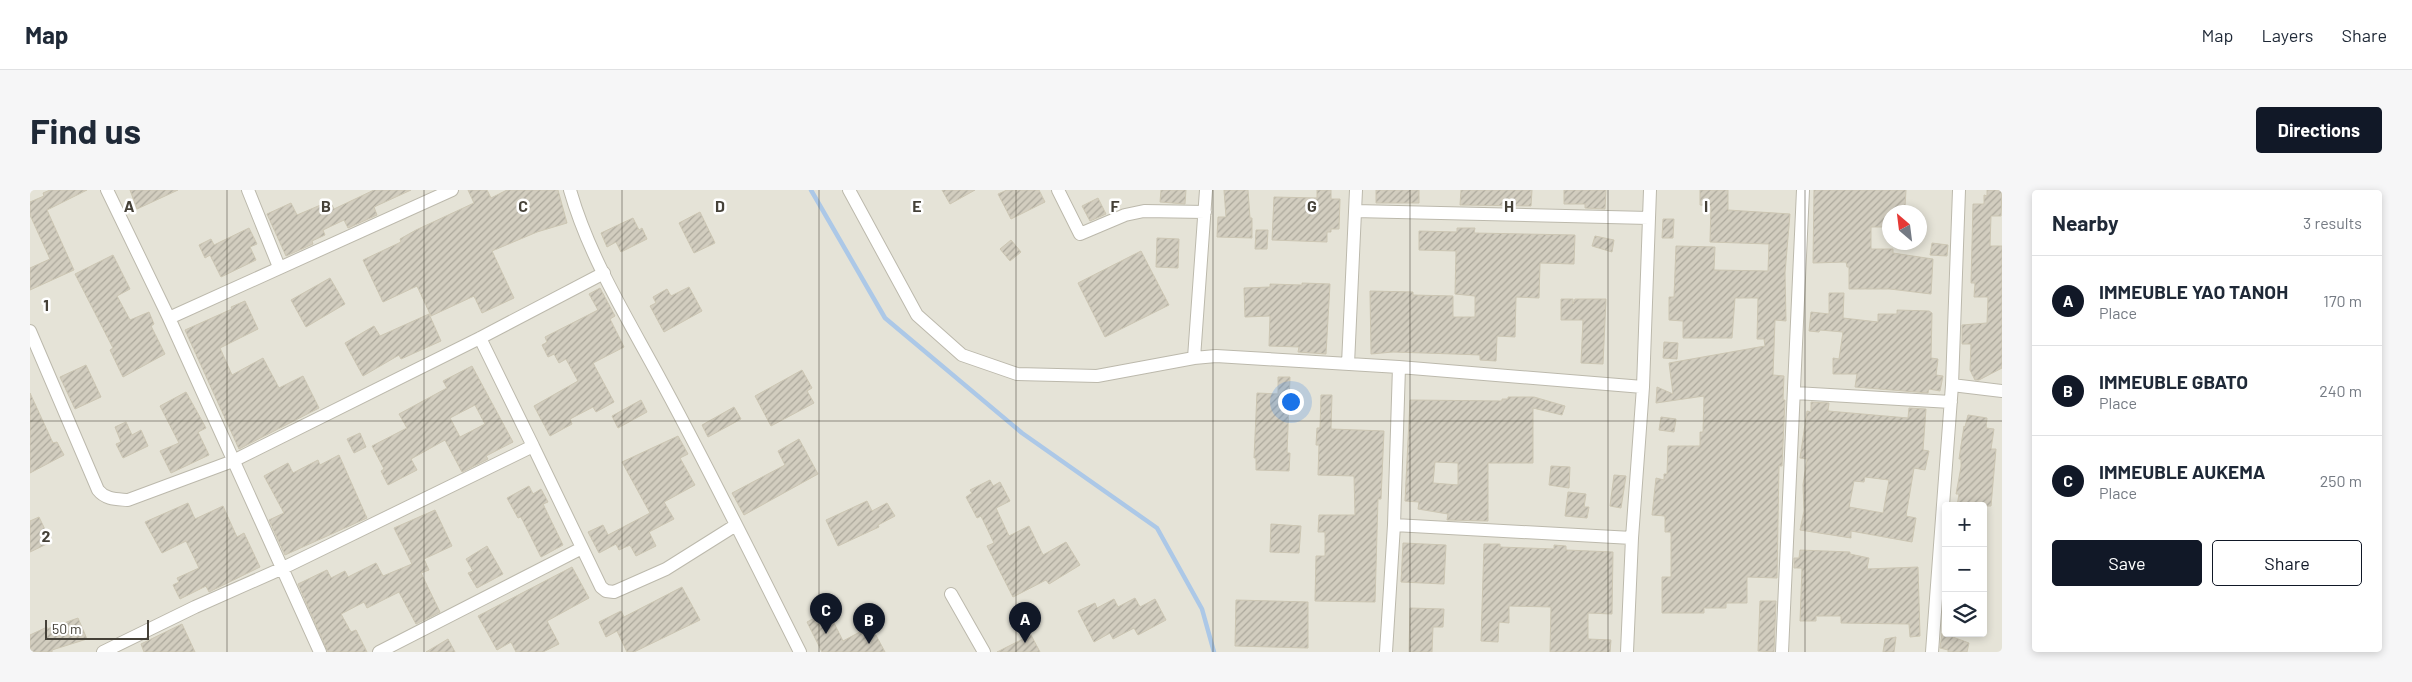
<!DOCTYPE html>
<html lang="en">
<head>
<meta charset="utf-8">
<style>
  body { margin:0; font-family:Barlow,sans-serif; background:#f6f6f7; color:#1f2937 }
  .controls { position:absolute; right:15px; bottom:15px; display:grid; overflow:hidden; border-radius:5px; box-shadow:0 2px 8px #0003 }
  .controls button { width:45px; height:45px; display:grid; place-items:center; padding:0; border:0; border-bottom:1px solid #e0e1e3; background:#fff; color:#1f2937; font:25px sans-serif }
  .compass { position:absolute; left:1852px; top:15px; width:45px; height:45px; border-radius:50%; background:#fff; box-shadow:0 2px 8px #0003; rotate:332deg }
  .scale { position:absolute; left:15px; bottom:12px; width:104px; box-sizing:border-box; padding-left:5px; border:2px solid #454138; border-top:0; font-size:14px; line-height:18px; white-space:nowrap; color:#454138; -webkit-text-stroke:4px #fff; paint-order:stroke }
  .you { position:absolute; left:1260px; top:211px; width:18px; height:18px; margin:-12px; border:4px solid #fff; border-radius:50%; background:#1a73e8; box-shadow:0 0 0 8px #1a73e833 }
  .badge { display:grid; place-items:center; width:32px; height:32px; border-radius:50%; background:#111827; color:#fff; font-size:16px; font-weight:700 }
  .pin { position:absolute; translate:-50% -41px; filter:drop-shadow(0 1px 2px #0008) }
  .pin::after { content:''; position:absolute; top:26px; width:18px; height:15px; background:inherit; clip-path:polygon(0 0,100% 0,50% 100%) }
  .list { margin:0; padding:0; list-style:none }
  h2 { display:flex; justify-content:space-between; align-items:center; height:65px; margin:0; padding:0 20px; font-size:21px }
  h2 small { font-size:16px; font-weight:400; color:#747a83 }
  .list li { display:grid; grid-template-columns:32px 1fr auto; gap:15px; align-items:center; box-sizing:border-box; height:90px; padding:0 20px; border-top:1px solid #e0e1e3 }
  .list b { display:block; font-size:19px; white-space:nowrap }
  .list p { margin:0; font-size:16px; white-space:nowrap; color:#747a83 }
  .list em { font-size:16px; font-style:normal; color:#747a83 }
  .actions { display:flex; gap:10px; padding:15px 20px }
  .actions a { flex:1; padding:11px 0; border:1px solid #111827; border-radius:5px; text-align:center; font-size:18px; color:#111827 }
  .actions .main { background:#111827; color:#fff }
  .icon { flex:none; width:28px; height:28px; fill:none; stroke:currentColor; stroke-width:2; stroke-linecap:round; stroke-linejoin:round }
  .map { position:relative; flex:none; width:1972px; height:462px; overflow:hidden; border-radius:5px }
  header { display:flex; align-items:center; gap:30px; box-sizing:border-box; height:70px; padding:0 25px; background:#fff; border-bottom:1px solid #e0e1e3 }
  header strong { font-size:24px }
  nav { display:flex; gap:28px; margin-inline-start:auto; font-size:18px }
  .intro { display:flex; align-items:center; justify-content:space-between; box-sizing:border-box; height:120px; padding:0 30px }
  h1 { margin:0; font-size:35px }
  .button { padding:12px 22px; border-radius:5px; background:#111827; color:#fff; font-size:18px; font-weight:700 }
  main { display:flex; gap:30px; padding:0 30px }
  aside { flex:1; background:#fff; border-radius:5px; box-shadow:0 2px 8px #0003 }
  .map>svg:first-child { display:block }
  .residential { fill:#e5e3d7; fill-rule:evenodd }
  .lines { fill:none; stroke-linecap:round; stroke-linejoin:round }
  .stream { stroke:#acc8e7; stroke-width:4.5 }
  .building { fill:url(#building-hatch); stroke:#ccc6b3; fill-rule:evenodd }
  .street-casing { stroke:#bcb9ac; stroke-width:14 }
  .street { stroke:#fff; stroke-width:12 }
  .grid { fill:none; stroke:#454138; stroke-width:1; stroke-opacity:0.55 }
  .grid-label { font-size:16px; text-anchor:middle; font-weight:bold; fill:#454138; stroke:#fff; stroke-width:5; stroke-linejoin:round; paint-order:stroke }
</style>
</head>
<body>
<header>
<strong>Map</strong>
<nav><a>Map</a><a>Layers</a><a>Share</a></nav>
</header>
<div class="intro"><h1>Find us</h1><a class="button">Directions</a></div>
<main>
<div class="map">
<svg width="1972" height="462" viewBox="0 0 1972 462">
  <defs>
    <pattern id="building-hatch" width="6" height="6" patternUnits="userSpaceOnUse" patternTransform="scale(1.25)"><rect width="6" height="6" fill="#d2cdbf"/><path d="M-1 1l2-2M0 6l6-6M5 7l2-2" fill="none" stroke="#aca89c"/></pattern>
  </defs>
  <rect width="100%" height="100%" fill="#f2f0e8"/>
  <path class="residential" d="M0 0H1972V462H0ZM1860 22H1890V52H1860ZM1916 316H1953V443H1916Z"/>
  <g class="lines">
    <path class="stream" d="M781 0 855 128 992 243 1127 338 1172 419 1184 462"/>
  </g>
  <path class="building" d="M20 0H57L17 20 44 80 0 100V78L20 69 0 25V12L14 6 13 3Z
    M100 0H148L107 19Z
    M344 0H381L344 17 347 25 318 38 314 30 293 40 295 45 282 51 283 54 256 66 237 24 261 13 267 25 300 11 304 19Z
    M438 0H457L461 8 477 0H528L537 33 507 42 462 61 484 108 452 123 444 106 401 126 387 96 353 112 333 70 371 52 370 49 386 40 444 13Z
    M912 0H945L920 14Z
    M977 0H1009L1015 12 981 29 968 4Z
    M1131 0H1156L1155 14 1130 12Z
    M1194 0H1218L1220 28H1222V48L1187 47 1188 27H1196Z
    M1287 0H1301V9H1310L1309 39H1301V42H1297V52L1242 50 1244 7 1287 8Z
    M1346 0H1389V13H1346Z
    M1431 0H1502L1501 16 1430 15Z
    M1534 0H1576L1575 19 1555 18V14H1534Z
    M1670 0H1698V20L1760 24 1755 83 1756 131 1745 130 1743 185 1754 186 1753 210H1755L1752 276H1749L1747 388 1717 387V413H1696V418H1674V423H1632V387H1641V342H1635V326L1622 325 1626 288 1634 290V284H1637L1638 256H1670V242H1673L1674 206 1626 213 1627 197 1643 204 1639 173 1735 156 1734 149H1727L1728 108H1705L1702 148H1653V131L1639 130V107H1644L1646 56 1685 57 1684 80 1738 81 1739 54 1680 52 1681 16 1670 15Z
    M1784 0H1876L1875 17H1870V22H1860V37H1841V59H1863V63L1903 69 1901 104 1860 99H1819V77H1817L1816 72 1783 73Z
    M1957 0H1972L1971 26H1961L1960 56H1972V178L1949 190H1945L1940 180 1941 154H1932V135L1957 133 1958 107H1944L1945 93H1941L1943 14H1954V5L1957 6Z
    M1068 8 1076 24 1060 31 1052 16Z
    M670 22 685 53 664 63 649 33Z
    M603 28 609 40 612 38 617 49 591 62 586 52 577 57 571 43Z
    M1633 29H1644L1643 48H1632Z
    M219 38 227 54 220 57 226 70 191 87 180 65 175 68 169 55 181 49 184 55Z
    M1427 38H1445L1444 43 1545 45 1544 74 1510 73 1509 108 1486 107 1485 147 1467 146 1466 171 1450 170V165L1424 164 1363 162 1341 164 1340 101 1383 102V105L1423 106V127H1445V106L1425 104 1426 61 1389 60V41L1427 42Z
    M1226 40H1238L1237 59H1225Z
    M1565 46 1584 50 1582 62 1562 56Z
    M1127 48 1149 49 1148 78 1126 77Z
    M981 50 991 62 980 71 970 59Z
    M1902 53 1918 55 1917 66 1900 65Z
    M1111 61 1139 115 1075 147 1048 93Z
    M83 65 100 99 87 106 100 130 119 122 124 134 121 136 135 164 93 187 80 160 83 158 45 84Z
    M300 88 315 114 276 137 261 110Z
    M1272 93 1300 94 1296 164 1268 162 1269 157 1239 156 1240 126 1215 127 1214 98 1240 97V94L1272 95Z
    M659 97 672 121 634 142 620 116 626 113 623 107 637 99 641 106Z
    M570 98 585 126 580 129 594 157 563 173 584 212 566 222 563 217 540 229 542 234 520 246 504 216 548 191 536 169 529 173 524 164 518 167 512 155 517 152 515 147 568 120 559 104Z
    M1799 103H1814L1813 128 1848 132V124H1867V120L1899 121 1902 123 1901 168 1908 169 1906 185 1913 186 1910 201 1899 199 1898 203 1825 197 1827 184H1803V168L1809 169 1813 142 1790 140 1789 142 1779 141 1781 122 1799 124Z
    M1531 109H1543V114L1545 109H1576L1573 174 1551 173 1553 130H1531Z
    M215 111 228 139 190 158 202 185 233 168 249 198 273 186 289 218 209 259 155 140 202 119 201 117Z
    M399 124 411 151 371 169 369 165 333 186 315 153 344 136 350 146Z
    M1634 152 1648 153 1647 169 1633 168Z
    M56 175 71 207 45 219 30 187Z
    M442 176 483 252 456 266 458 269 432 282 415 250 381 269 387 280 358 295 351 281 354 279 342 256 377 238 369 224 417 198 413 191ZM445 215 455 234 430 247 420 228Z
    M772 180 782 198 777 201 784 213 741 236 725 206Z
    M1248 187H1260L1257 263H1260L1259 281 1226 280V268H1224L1227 203 1248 204Z
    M156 202 176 238 168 242 179 265 141 283 130 261 149 253 130 216Z
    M0 203 23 253 27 252 34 265 0 283Z
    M1291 205H1302L1301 239 1354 241 1351 309H1348L1345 412 1285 411 1286 366H1295V342H1288L1289 325H1325L1324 286 1288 285 1289 255H1286L1287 238H1290Z
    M1478 207H1504L1535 216 1532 225 1503 218V273H1458V331L1417 330 1418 324 1388 319 1389 312 1375 311 1380 210 1472 211V209H1478ZM1405 272 1428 273V295L1403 293Z
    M611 210 617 222 588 238 582 226Z
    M1781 212 1799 213 1798 221 1878 228 1879 218 1896 219 1893 260 1899 261 1895 280 1884 278 1876 326 1886 328 1882 352 1821 341V348L1770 340 1774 321 1773 295 1777 269 1770 268 1777 221 1781 222ZM1835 287 1859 290 1853 323 1819 317 1824 291 1834 292Z
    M704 217 711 229 678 247 672 235Z
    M1938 225 1957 228 1956 238 1964 239 1961 259H1966L1961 316H1927L1929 304H1926L1931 277V269H1929L1934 236 1935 237Z
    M1631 227 1646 229 1644 242 1629 240Z
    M96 232 102 245 111 240 118 256 93 268 86 254 91 252 85 237Z
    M330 243 336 257 324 263 317 249Z
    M648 246 658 264 650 268 665 295 634 312 644 329 619 342 626 356 606 366 600 355 589 360 586 354 569 363 558 342 573 335 578 345 620 323 592 272Z
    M769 249 788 284 714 325 702 303 755 275 748 261Z
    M309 265 337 328 255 365 239 330 254 323 234 286 258 273 263 283 288 270 290 275Z
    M1521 276 1540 277 1539 298 1519 295Z
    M1584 285 1596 286 1591 318 1580 316Z
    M960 290 963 296 970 292 980 311 966 318 979 346 999 336 1013 365 1036 352 1050 375 1019 394 1016 390 983 407 957 356 964 353 951 326 947 328 936 307 942 303 940 300Z
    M499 296 503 304 511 299 518 312 513 314 533 355 511 367 491 327 488 328 477 308Z
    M1538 302 1556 304 1554 317H1559L1557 328 1535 326Z
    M837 311 842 321 857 313 865 326 848 335 849 337 808 356 796 330Z
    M158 313 165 329 193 316 207 347 214 343 230 377 179 402 176 396 150 409 143 395 149 392 147 388 169 378 156 351 132 363 115 332Z
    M405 320 422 356 394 369 399 380 391 383 410 422 386 434 369 402 337 418 334 412 311 424 321 442 326 440 337 462H298L268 394 297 380 301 388 315 381 318 387 346 373 353 386 382 374 364 338Z
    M9 327 21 352 0 362V331Z
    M1241 334 1271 336 1269 363 1240 362Z
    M1373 353 1416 355 1414 394 1371 392Z
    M1454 354H1470V357L1524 359V355L1536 356V360L1583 362 1582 424 1558 423V449L1581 450 1580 462H1520L1521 417 1479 416V433L1469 432 1468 452 1451 451Z
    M457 356 473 384 447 398 438 383 443 381 436 369Z
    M1770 360 1820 362V364L1839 368 1837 379 1888 377 1890 446 1880 447 1879 434 1811 433V426H1786V431H1770L1772 378H1764V368H1769Z
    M542 377 559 408 517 431 529 454 513 462H486L481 452 467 460 448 426Z
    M652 397 670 430 604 462H597L587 441 576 447 569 432 591 421 594 427Z
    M1105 408 1110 417 1125 409 1136 430 1108 445 1104 438 1083 449 1080 443 1064 452 1048 421 1065 413 1067 418 1084 409 1088 417Z
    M1206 410 1278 412V458L1205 456Z
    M1730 411H1746L1744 462 1728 461Z
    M1380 418 1414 419 1413 437H1403L1402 462H1379Z
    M798 421 813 451 841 436 855 462H792L777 432Z
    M48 428 57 449 22 460V462H0V445L17 437V439Z
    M152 434 165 462H114L111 454Z
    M1912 443 1939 453 1937 462H1918V460L1910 458Z
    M1001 445 1010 462H967Z
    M1866 447 1864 462H1853L1855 449Z
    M418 449 425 462H396Z"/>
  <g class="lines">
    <g class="street-casing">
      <path id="street" d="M77 0 139 128 290 462
        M218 0 249 77
        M540 0C560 70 601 134 635 198 682 285 726 374 770 462
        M819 0 887 125 932 165 987 184 1067 186 1164 168 1186 166 1369 177 1613 197
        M1028 0 1050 44 1095 25 1114 21 1175 22
        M1325 21 1619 28
        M139 128 422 0
        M0 141 68 300C76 310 87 309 98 310L203 271 450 148 574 83
        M450 148 503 256
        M1164 168 1176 0
        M1318 174 1326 0
        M1922 195 1972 201
        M1765 203 1921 212
        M1364 335 1602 348
        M921 404 954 462
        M73 462 165 417 253 378 503 256 571 397 576 401 584 402 636 379 706 335
        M349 462 552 358
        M1356 462 1364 335 1369 177
        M1597 462 1602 348 1613 197 1620 0
        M1752 462 1773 0
        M1902 462 1922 195 1929 0"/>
    </g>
    <use href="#street" class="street"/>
  </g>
  <path class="grid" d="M197 0V462M394 0V462M592 0V462M789 0V462M986 0V462M1183 0V462M1380 0V462M1578 0V462M1775 0V462M0 231H1972"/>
  <g class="grid-label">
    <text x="99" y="22">A</text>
    <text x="296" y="22">B</text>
    <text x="493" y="22">C</text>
    <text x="690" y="22">D</text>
    <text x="887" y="22">E</text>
    <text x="1085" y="22">F</text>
    <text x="1282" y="22">G</text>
    <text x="1479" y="22">H</text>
    <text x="1676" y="22">I</text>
    <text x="16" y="121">1</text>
    <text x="16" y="352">2</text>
  </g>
</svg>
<div class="controls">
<button>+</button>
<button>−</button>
<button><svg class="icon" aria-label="layers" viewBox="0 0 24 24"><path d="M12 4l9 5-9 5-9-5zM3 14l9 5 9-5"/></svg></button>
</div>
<svg class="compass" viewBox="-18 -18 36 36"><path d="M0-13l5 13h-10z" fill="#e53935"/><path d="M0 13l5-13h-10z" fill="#747a83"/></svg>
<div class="scale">50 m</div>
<div class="you"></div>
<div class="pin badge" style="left:995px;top:453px">A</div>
<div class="pin badge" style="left:839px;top:454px">B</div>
<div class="pin badge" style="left:796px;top:444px">C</div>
</div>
<aside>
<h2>Nearby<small>3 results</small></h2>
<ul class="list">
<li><span class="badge">A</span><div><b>IMMEUBLE YAO TANOH</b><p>Place</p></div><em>170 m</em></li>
<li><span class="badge">B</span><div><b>IMMEUBLE GBATO</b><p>Place</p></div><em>240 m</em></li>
<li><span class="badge">C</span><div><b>IMMEUBLE AUKEMA</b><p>Place</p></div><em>250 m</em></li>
</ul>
<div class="actions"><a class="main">Save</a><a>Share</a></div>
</aside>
</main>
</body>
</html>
